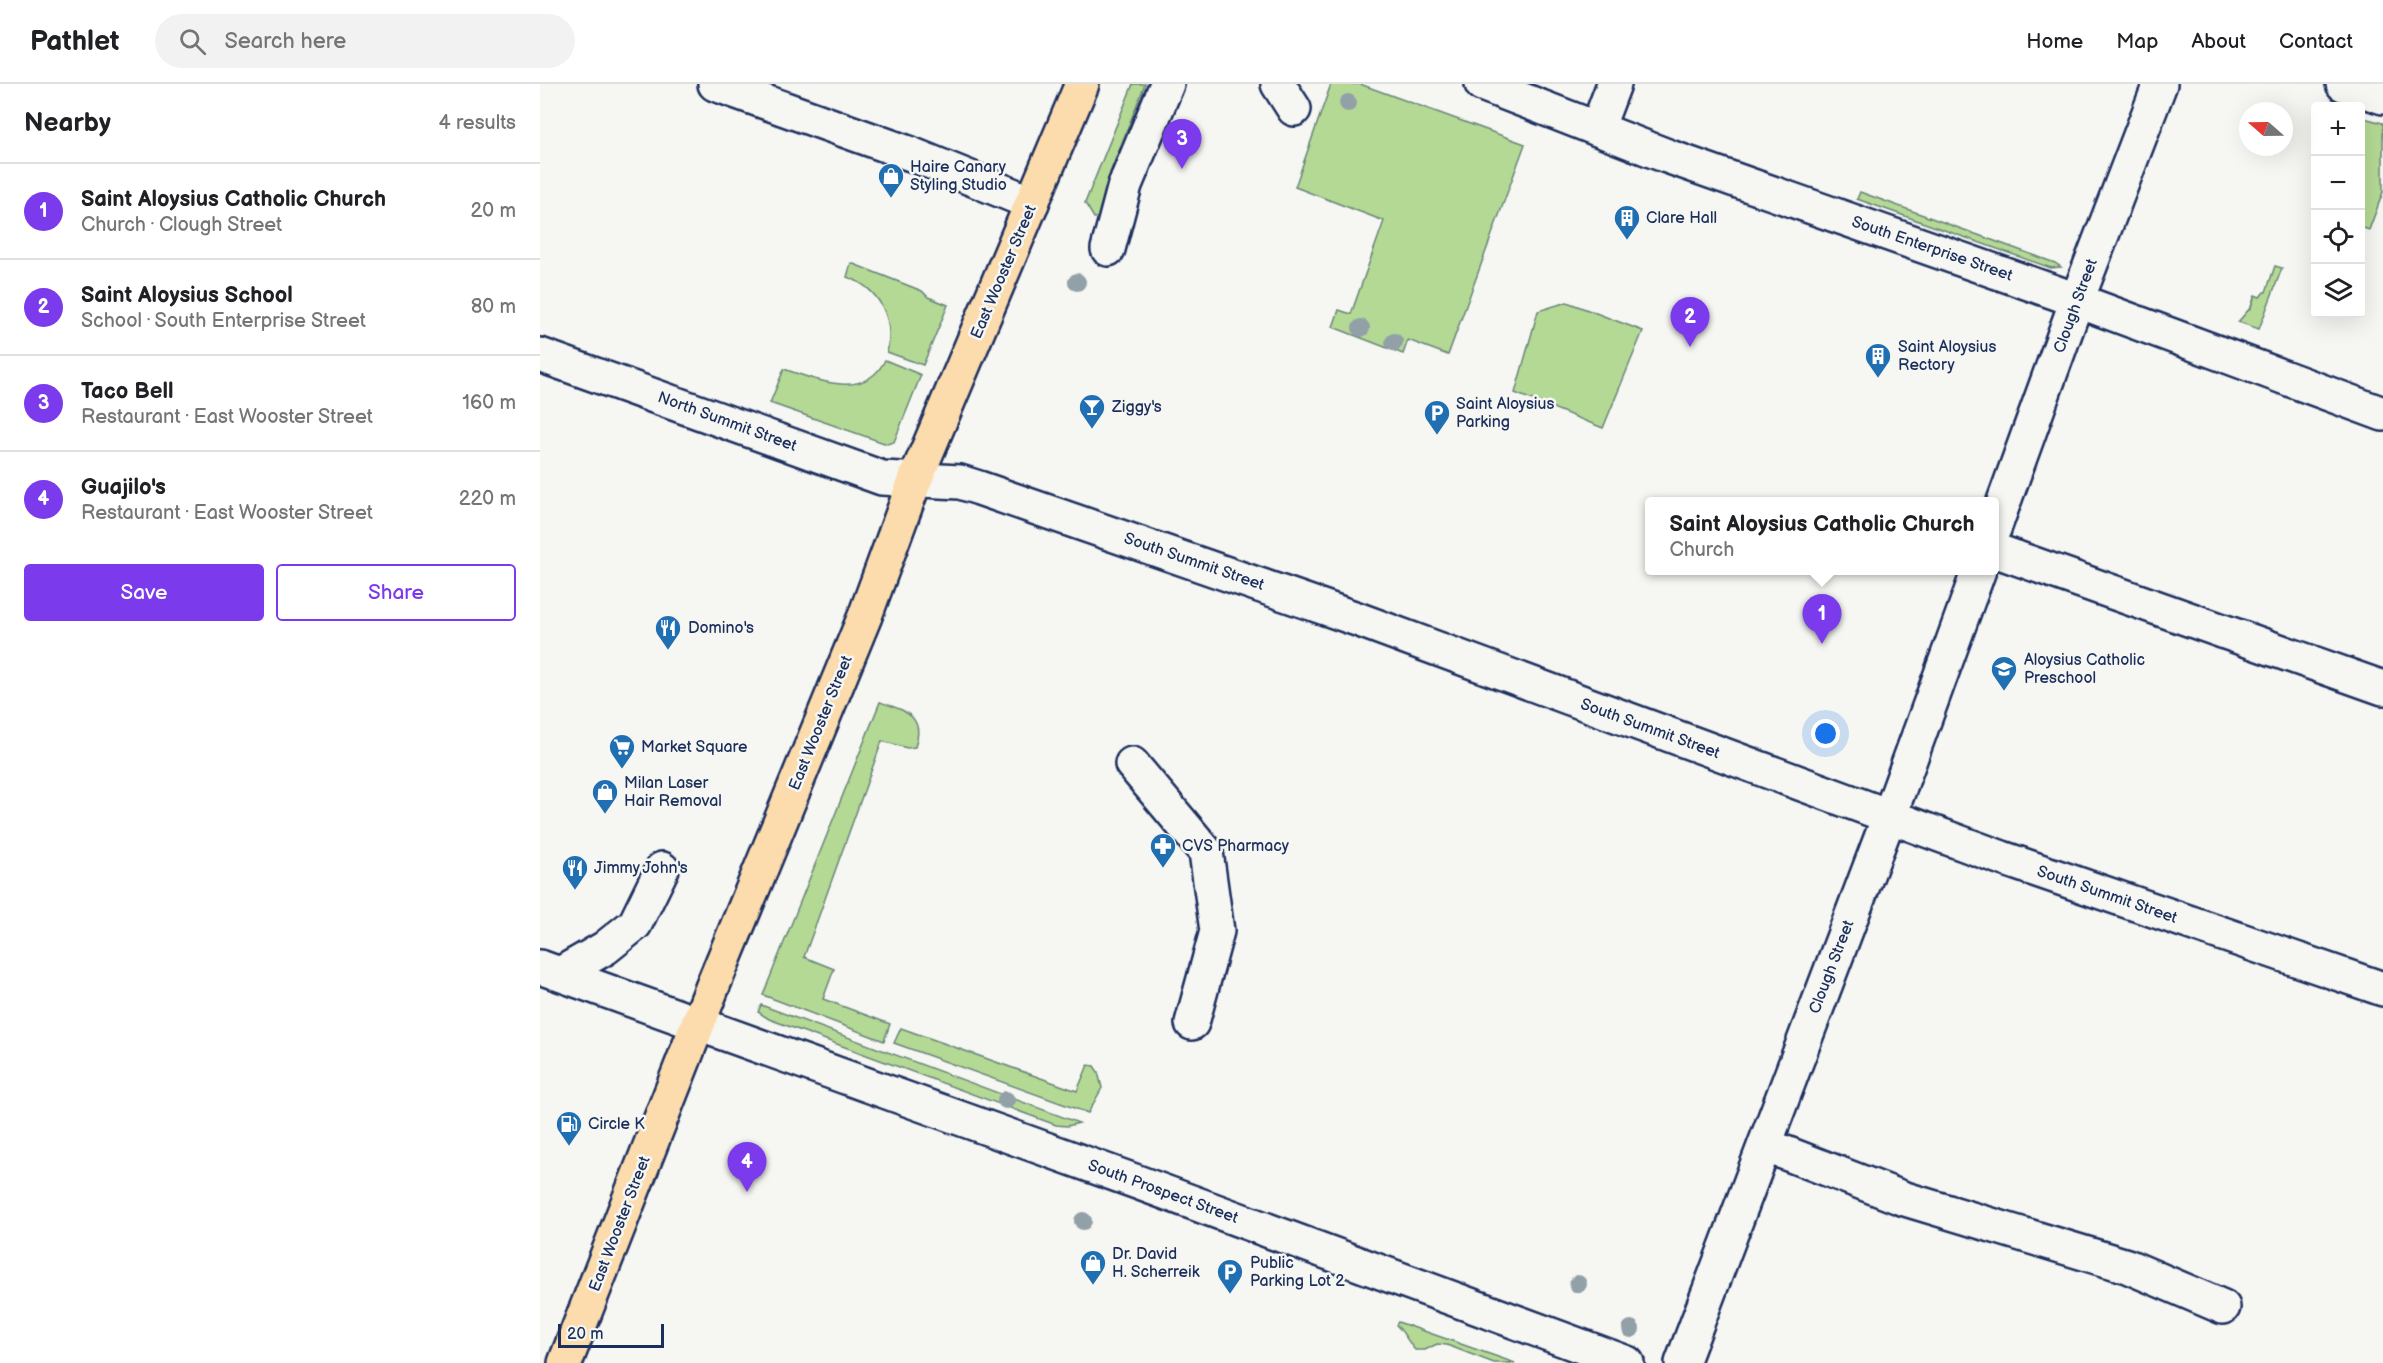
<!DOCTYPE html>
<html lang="en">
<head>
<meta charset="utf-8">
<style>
  body { margin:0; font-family:"Balsamiq Sans",sans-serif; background:#f2f2f2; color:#202124 }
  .controls { position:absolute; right:18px; top:18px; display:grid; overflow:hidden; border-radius:6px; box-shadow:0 6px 24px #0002 }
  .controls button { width:54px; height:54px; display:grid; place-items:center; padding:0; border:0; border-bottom:2px solid #e0e0e0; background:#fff; color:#202124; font:30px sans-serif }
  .compass { position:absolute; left:1699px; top:18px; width:54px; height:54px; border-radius:50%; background:#fff; box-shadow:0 6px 24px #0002; rotate:290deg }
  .scale { position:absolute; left:18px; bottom:15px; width:106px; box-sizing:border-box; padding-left:6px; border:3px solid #1b2f5e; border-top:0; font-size:16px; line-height:21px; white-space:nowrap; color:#1b2f5e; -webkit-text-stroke:4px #f6f6f2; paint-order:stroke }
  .you { position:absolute; left:1286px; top:650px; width:21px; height:21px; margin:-15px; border:4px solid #fff; border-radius:50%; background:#1a73e8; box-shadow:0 0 0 9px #1a73e833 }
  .badge { display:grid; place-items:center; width:39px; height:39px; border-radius:50%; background:#7c3aed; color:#fff; font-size:20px; font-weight:700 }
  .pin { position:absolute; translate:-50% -50px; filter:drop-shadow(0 2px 3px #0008) }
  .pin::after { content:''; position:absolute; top:32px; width:21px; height:18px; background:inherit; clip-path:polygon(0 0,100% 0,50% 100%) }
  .popup { position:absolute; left:1105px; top:413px; width:354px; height:78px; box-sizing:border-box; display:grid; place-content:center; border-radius:6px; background:#fff; filter:drop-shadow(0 2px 4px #0005); font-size:20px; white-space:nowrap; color:#757577 }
  .popup b { font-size:22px; color:#202124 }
  .popup::after { content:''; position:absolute; left:50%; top:100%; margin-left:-12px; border:12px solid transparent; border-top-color:#fff }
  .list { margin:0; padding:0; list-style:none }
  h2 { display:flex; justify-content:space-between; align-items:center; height:78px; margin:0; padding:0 24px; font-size:26px }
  h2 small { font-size:20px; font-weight:400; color:#757577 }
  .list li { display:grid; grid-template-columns:39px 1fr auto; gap:18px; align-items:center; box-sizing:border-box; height:96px; padding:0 24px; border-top:2px solid #e0e0e0 }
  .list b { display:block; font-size:22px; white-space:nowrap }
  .list p { margin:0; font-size:20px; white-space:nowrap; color:#757577 }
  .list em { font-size:20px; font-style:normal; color:#757577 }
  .actions { display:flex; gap:12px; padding:18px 24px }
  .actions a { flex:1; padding:14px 0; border:2px solid #7c3aed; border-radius:6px; text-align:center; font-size:21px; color:#7c3aed }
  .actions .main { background:#7c3aed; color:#fff }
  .icon { flex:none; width:33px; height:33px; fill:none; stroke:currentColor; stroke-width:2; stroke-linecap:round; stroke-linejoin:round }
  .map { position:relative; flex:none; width:1843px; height:1279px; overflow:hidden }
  header { display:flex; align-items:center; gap:36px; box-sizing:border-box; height:84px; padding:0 30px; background:#fff; border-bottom:2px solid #e0e0e0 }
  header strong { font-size:28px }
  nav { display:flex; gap:33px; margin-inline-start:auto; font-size:21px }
  .search { width:420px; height:54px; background:#f2f2f2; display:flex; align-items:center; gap:15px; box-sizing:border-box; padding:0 21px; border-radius:33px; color:#757577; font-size:22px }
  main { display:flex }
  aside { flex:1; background:#fff }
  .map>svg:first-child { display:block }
  .green { fill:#b4d994; stroke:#688479; stroke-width:1.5 }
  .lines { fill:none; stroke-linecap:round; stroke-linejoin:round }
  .minor-casing { stroke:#1b2f5e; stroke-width:38 }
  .major-casing { stroke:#1b2f5e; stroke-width:38 }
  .minor { stroke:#f6f6f2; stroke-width:33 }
  .major { stroke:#fcdcac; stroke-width:33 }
  .tree { fill:#92a0a8 }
  .labels { text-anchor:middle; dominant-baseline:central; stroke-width:5; stroke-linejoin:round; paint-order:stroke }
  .poi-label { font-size:16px; fill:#1b2f5e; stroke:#f6f6f2; text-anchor:start }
  .street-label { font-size:16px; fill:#1b2f5e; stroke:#f6f6f2 }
</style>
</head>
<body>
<header>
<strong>Pathlet</strong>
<div class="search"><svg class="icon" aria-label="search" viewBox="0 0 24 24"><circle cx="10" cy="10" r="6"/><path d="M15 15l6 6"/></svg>Search here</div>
<nav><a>Home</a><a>Map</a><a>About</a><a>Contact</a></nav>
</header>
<main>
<aside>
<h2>Nearby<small>4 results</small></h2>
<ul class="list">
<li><span class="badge">1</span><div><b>Saint Aloysius Catholic Church</b><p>Church · Clough Street</p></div><em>20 m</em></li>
<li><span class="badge">2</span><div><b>Saint Aloysius School</b><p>School · South Enterprise Street</p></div><em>80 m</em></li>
<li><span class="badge">3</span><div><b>Taco Bell</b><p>Restaurant · East Wooster Street</p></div><em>160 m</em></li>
<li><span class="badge">4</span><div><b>Guajilo's</b><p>Restaurant · East Wooster Street</p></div><em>220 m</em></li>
</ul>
<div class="actions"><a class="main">Save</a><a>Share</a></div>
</aside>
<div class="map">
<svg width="1843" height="1279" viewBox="0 0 1843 1279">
  <rect width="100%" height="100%" fill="#f6f6f2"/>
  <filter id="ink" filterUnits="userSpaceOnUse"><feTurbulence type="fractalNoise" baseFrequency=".0167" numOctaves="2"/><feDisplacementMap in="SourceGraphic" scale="12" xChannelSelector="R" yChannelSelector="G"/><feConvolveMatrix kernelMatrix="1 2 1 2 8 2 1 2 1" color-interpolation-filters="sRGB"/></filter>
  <g filter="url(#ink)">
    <path class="green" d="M593 0H605L570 89 568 125 564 133 554 134 545 119Z
      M791 0H820L985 60 908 271 868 256 863 270 793 243 799 226 811 230 844 137 755 103Z
      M1820 33 1843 39V108L1829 146 1821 143Z
      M1320 108 1515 179 1521 183 1511 184 1317 115Z
      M311 179 382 207 388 213 408 221 383 281 347 268C355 235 339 204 307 193Z
      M1735 182 1742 184 1719 245 1698 238 1711 223 1715 211 1720 213 1724 208H1726Z
      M1027 218 1103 247 1063 344 975 309 998 227Z
      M345 276 381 291 354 358 347 360 230 319 244 285C277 296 325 317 345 276Z
      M340 618C364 626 386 632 375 663L367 664 342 657 264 873 294 885 283 915 350 940 344 957 223 911Z
      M221 921 539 1039 527 1042 516 1041 229 935 218 928Z
      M361 944 537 1007 548 981 554 982 558 988 562 1004 548 1029 354 959Z
      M858 1238 975 1279H954L907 1261 897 1260 885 1266H875C867 1257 864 1248 856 1241Z"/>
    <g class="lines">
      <g class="minor-casing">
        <path id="minor" d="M175 0 371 70 492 119
          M738 0 754 25
          M942 0 1127 72 1517 209 1843 330
          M1803 0 1843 13
          M1057 45 1074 0
          M568 165 585 101 627 0
          M0 271 342 394 420 398 439 404 817 535 1462 774 1843 905
          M1454 445 1537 216 1620 0
          M1454 466 1843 604
          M592 680 666 768 677 847 652 939
          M0 883C363 1012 726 1144 1087 1279
          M20 890 65 864 95 840 122 785
          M1225 1061 1362 1114 1587 1182 1683 1223
          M1142 1279 1349 733 1439 486"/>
      </g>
      <g class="major-casing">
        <path id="major" d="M25 1279 174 899 325 532 375 396 542 0"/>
      </g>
      <use href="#minor" class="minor"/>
      <use href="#major" class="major"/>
    </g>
    <g class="tree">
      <circle cx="808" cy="19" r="9"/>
      <circle cx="537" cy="198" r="9"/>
      <circle cx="821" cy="244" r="9"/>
      <circle cx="854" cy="258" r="9"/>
      <circle cx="466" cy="1016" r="9"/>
      <circle cx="543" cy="1137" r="9"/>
      <circle cx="1038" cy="1200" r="9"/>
      <circle cx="1091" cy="1245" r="9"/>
    </g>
  </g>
  <defs>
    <g id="shop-pin" transform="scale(1.35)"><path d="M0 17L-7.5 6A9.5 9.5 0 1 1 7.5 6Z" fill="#1f6fb2" stroke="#f6f6f2"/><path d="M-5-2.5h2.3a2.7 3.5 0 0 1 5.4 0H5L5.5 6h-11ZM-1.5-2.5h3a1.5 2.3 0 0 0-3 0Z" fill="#fff"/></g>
    <g id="building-pin" transform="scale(1.35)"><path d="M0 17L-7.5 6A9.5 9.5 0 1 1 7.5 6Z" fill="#1f6fb2" stroke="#f6f6f2"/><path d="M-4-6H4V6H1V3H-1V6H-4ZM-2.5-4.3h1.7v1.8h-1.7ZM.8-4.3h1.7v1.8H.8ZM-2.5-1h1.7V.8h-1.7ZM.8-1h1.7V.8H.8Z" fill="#fff"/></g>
    <g id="bar-pin" transform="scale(1.35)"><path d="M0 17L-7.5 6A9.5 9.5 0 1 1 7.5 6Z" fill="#1f6fb2" stroke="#f6f6f2"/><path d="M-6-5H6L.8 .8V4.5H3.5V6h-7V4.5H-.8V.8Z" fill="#fff"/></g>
    <g id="parking-pin" transform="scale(1.35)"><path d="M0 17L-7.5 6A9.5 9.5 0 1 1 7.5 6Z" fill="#1f6fb2" stroke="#f6f6f2"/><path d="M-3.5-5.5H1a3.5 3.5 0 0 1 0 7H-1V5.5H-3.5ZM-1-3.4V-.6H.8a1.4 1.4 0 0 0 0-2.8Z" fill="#fff"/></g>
    <g id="restaurant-pin" transform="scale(1.35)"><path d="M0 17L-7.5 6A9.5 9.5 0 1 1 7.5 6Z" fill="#1f6fb2" stroke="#f6f6f2"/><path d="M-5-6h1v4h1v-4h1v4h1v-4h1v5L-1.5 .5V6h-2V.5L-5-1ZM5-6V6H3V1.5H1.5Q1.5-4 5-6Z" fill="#fff"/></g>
    <g id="school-pin" transform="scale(1.35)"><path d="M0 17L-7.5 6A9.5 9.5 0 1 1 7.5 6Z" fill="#1f6fb2" stroke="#f6f6f2"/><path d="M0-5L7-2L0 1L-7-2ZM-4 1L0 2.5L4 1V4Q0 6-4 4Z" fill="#fff"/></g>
    <g id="supermarket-pin" transform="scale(1.35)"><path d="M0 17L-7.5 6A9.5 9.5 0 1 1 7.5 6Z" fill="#1f6fb2" stroke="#f6f6f2"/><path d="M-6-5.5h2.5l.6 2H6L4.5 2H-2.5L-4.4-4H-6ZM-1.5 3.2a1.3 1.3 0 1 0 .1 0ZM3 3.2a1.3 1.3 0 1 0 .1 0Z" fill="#fff"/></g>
    <g id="pharmacy-pin" transform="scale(1.35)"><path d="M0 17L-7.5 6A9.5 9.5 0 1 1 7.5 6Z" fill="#1f6fb2" stroke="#f6f6f2"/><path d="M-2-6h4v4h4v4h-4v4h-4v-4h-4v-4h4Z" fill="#fff"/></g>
    <g id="fuel-pin" transform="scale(1.35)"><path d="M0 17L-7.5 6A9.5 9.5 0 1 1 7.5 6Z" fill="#1f6fb2" stroke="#f6f6f2"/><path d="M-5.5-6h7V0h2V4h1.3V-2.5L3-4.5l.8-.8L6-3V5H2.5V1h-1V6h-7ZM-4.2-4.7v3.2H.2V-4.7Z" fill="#fff"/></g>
  </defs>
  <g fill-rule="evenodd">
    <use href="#shop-pin" x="351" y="92"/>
    <use href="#building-pin" x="1087" y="134"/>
    <use href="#building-pin" x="1338" y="272"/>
    <use href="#bar-pin" x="552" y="323"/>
    <use href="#parking-pin" x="897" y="329"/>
    <use href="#restaurant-pin" x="128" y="544"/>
    <use href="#school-pin" x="1464" y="585"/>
    <use href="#supermarket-pin" x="82" y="663"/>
    <use href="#shop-pin" x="65" y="708"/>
    <use href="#pharmacy-pin" x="623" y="762"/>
    <use href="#restaurant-pin" x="35" y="784"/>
    <use href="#fuel-pin" x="29" y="1040"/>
    <use href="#shop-pin" x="553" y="1179"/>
    <use href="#parking-pin" x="690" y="1188"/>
  </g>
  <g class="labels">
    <g class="poi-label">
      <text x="370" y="83">Haire Canary<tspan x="370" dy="18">Styling Studio</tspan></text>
      <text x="1106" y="134">Clare Hall</text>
      <text x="1358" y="263">Saint Aloysius<tspan x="1358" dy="18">Rectory</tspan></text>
      <text x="916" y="320">Saint Aloysius<tspan x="916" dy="18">Parking</tspan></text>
      <text x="572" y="323">Ziggy's</text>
      <text x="148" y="544">Domino's</text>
      <text x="1484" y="576">Aloysius Catholic<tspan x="1484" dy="18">Preschool</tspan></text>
      <text x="101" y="663">Market Square</text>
      <text x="84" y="699">Milan Laser<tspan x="84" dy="18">Hair Removal</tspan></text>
      <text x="642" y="762">CVS Pharmacy</text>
      <text x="54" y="784">Jimmy John's</text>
      <text x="48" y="1040">Circle K</text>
      <text x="572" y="1170">Dr. David<tspan x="572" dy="18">H. Scherreik</tspan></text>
      <text x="710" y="1179">Public<tspan x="710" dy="18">Parking Lot 2</tspan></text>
    </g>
    <g class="street-label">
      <text transform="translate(1392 165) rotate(19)">South Enterprise Street</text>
      <text transform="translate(464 188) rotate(-67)">East Wooster Street</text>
      <text transform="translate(1536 222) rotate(-70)">Clough Street</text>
      <text transform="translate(187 338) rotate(20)">North Summit Street</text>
      <text transform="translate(654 478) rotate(19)">South Summit Street</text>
      <text transform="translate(281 639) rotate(-68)">East Wooster Street</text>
      <text transform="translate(1110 645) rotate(20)">South Summit Street</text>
      <text transform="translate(1567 811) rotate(19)">South Summit Street</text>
      <text transform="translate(1292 883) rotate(-69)">Clough Street</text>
      <text transform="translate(623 1108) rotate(20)">South Prospect Street</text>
      <text transform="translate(80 1140) rotate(-69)">East Wooster Street</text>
    </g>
  </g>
</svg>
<div class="controls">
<button>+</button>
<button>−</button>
<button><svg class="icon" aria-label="locate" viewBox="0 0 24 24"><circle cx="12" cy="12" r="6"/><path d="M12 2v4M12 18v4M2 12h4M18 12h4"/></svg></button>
<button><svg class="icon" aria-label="layers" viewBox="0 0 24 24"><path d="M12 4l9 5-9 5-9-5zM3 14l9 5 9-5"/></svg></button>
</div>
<svg class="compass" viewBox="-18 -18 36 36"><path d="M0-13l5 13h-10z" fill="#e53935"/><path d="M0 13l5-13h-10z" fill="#757577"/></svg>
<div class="scale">20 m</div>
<div class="you"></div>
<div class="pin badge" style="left:1282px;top:560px">1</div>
<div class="popup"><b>Saint Aloysius Catholic Church</b>Church</div>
<div class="pin badge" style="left:1150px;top:263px">2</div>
<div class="pin badge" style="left:642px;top:85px">3</div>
<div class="pin badge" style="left:207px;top:1108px">4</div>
</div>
</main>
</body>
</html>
